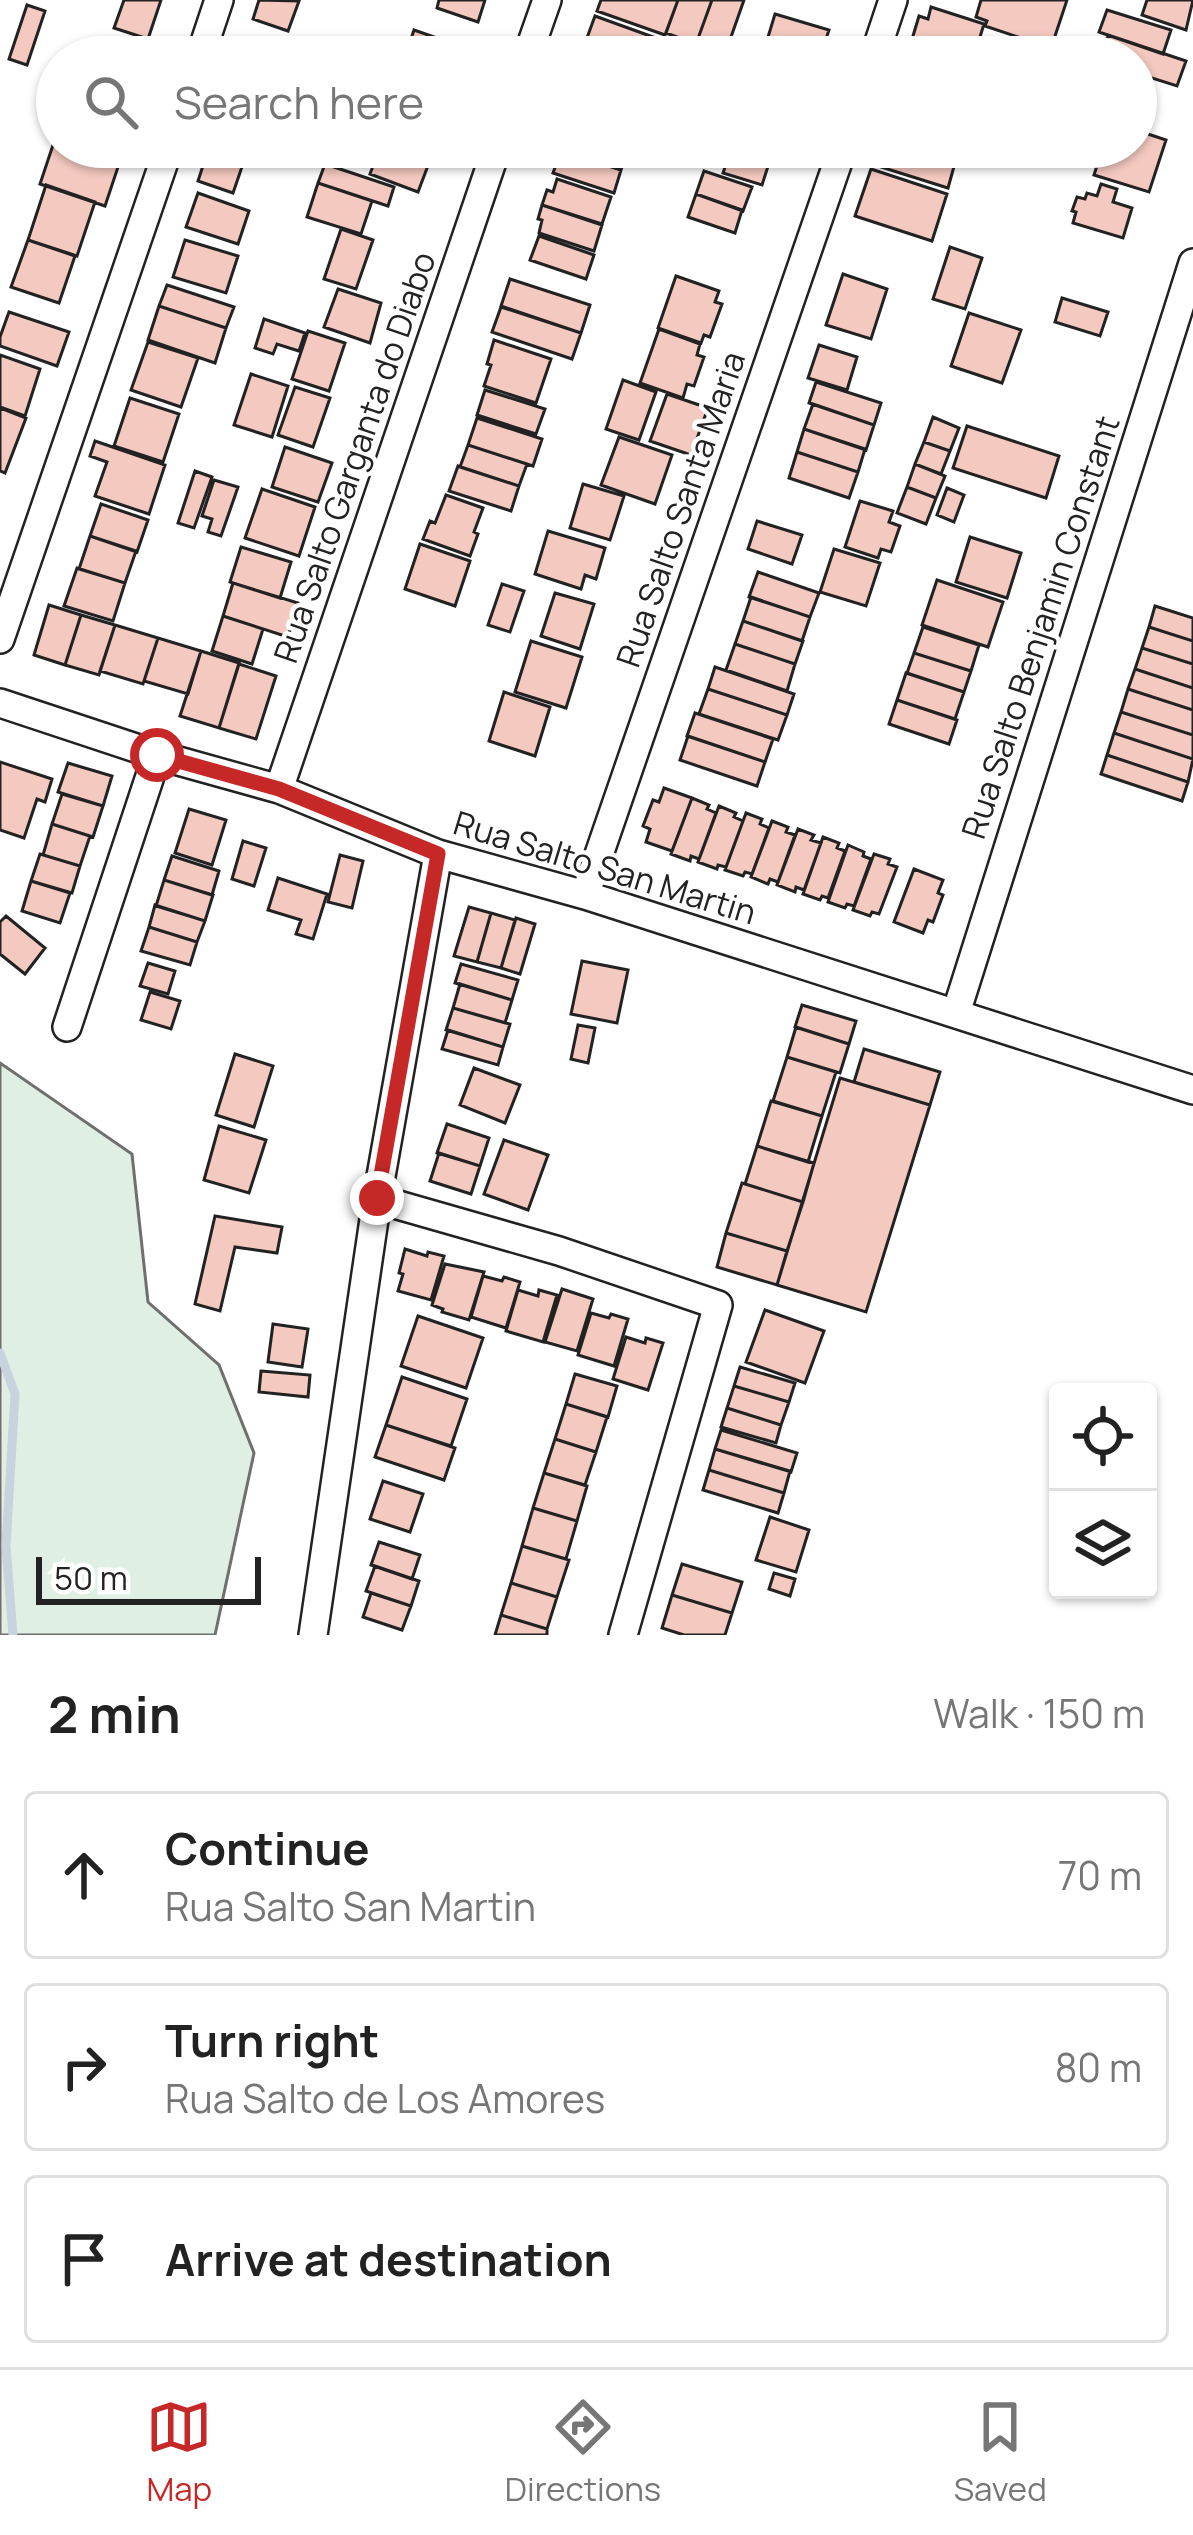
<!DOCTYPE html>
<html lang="en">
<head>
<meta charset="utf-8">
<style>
  body { margin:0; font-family:Manrope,sans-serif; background:#f6f6f6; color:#222 }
  .controls { position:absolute; right:36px; bottom:36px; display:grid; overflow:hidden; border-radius:12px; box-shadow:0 3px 9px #0004 }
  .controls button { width:108px; height:108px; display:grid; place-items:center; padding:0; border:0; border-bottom:3px solid #e0e0e0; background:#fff; color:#222; font:60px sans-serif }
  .scale { position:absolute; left:36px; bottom:30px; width:225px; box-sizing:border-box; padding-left:12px; border:6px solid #222; border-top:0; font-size:33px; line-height:42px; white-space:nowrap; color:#222; -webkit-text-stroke:9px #fff; paint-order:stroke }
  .stop { position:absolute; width:36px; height:36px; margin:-27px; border:9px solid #c62828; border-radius:50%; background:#fff }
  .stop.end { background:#c62828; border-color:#fff; box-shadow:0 3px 12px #0008 }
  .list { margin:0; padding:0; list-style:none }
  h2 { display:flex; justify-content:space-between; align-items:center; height:156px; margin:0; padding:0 48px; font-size:51px }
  h2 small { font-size:39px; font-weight:400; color:#767676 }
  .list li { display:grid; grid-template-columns:78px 1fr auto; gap:36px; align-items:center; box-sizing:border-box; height:168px; margin:0 24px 24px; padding:0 24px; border:3px solid #e0e0e0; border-radius:12px }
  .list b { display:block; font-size:45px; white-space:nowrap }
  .list p { margin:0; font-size:39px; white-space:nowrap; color:#767676 }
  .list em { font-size:39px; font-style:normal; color:#767676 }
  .icon { flex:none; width:66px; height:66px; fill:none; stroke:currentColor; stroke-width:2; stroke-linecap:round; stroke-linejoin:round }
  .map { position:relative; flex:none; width:1193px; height:1635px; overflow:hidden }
  .search { position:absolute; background:#fff; box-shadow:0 3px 9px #0004; left:36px; right:36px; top:36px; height:132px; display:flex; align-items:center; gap:30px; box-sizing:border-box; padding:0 42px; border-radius:66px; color:#767676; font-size:45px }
  .sheet { height:732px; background:#fff }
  nav { display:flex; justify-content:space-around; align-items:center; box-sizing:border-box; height:168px; border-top:3px solid #e0e0e0; background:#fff; font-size:33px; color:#767676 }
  nav a { display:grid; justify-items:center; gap:6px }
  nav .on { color:#c62828 }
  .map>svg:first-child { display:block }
  .green { fill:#e0efe3; stroke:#6f6f6f; stroke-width:3 }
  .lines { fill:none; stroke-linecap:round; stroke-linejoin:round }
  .stream { stroke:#c7d3dd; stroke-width:9 }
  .building { fill:#f3c9c0; stroke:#222; stroke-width:3 }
  .street-casing { stroke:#222; stroke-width:32 }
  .street { stroke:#fff; stroke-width:27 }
  .route { stroke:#c62828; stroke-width:15 }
  .labels { text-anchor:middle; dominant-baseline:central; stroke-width:9; stroke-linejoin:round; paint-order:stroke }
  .street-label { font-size:33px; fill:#222; stroke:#fff }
</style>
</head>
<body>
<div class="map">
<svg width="1193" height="1635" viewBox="0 0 1193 1635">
  <rect width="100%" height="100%" fill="#fff"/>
  <path class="green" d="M0 1063 132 1154 148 1302 219 1365 254 1453 215 1635H0Z"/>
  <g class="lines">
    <path class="stream" d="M0 1353 15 1394 6 1546 13 1635"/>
  </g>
  <path class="building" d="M124 0H161L148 39 114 28Z
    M259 0 299 1 288 31 253 19Z
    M439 0H485L478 22 437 8Z
    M601 0H678L665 35 597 11Z
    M678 0H712L696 44 666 33Z
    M712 0H744L725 54 696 44Z
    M981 0H1067L1051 48 985 26 987 21 976 17Z
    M1147 0H1193L1186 30 1142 15Z
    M27 5 45 11 27 65 9 59Z
    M931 7 984 24 976 50 968 47 965 57H915L917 48 910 46 919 16 928 19Z
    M1107 10 1171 30 1163 54 1099 32Z
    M775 14 829 30 820 57H762Z
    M595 16 653 37 646 57H580Z
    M414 30 460 46 456 57H405Z
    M1108 35 1186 61 1177 86 1136 73V57H1101Z
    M254 38 290 50 288 57H248Z
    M1136 130 1166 140 1149 192 1094 175 1103 147H1136Z
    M57 133V147H98L122 155 105 206 40 184Z
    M209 147H221L246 155 233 193 198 181Z
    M380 147H435L418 192 370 174Z
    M562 147H629L621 170 561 151Z
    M732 147H752L772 154 762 185 723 173Z
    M887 147H906L955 163 948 188 881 167Z
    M906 147H963L958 164Z
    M561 151 621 170 614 193 553 173Z
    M325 164 394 187 388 206 318 183Z
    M871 169 947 194 932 241 855 216Z
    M704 171 752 187 743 211 696 194Z
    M557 179 611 197 602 224 542 205 547 190 553 192Z
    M318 183 372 201 361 234 307 217Z
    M1101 184 1117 189 1113 202 1132 208 1123 238 1073 223 1076 212 1072 211 1077 197 1085 199 1087 193 1097 196Z
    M46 185 95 202 77 256 28 240Z
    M198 193 249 211 238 244 186 227Z
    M696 194 742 210 735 233 688 217Z
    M542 205 602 225 594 251 539 233 542 220 538 219Z
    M341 229 373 240 356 289 324 279Z
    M539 236 594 255 586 279 530 260Z
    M28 240 75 256 59 303 11 287Z
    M185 240 238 256 226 293 173 277Z
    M950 247 982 258 965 309 933 299Z
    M843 274 887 289 871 339 826 325Z
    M676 276 719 291 715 302 722 304 710 337 704 335 701 343 658 328Z
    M510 279 590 305 581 333 501 306Z
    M167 285 234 307 226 328 159 306Z
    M338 289 381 303 370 343 324 327Z
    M1062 298 1108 312 1100 336 1055 322Z
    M159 306 226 328 215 363 148 340Z
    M501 307 581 333 572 359 492 332Z
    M9 312 69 332 57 366 0 346V337Z
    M969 313 1021 330 1002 383 951 366Z
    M264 319 305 333 299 351 277 344 273 354 255 348Z
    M659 329 700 344 697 355 704 357 694 386 687 384 683 398 640 383Z
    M308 331 345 343 329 391 292 379Z
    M494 340 551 359 536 403 484 386 491 365 487 364Z
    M148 342 198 358 181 407 131 390Z
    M819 345 857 357 847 390 808 378Z
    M0 355 40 369 25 416 0 407Z
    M251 374 288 386 272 437 234 425Z
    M623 380 656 392 639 440 606 429Z
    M816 382 881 403 874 425 809 403Z
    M295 387 330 398 313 447 278 435Z
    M485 390 545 409 536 434 477 415Z
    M667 394 708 408 691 455 650 441Z
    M130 398 179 414 163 462 114 446Z
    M813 404 874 425 866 450 804 429Z
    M0 408 26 418 5 473 0 471Z
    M933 417 959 428 950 451 924 442Z
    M477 418 542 439 533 466 468 445Z
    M967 426 1059 456 1046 498 953 468Z
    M804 429 865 449 858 472 797 452Z
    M619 437 672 455 655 504 601 485Z
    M95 441 165 465 149 514 95 496 107 462 90 456Z
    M924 442 950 451 941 474 915 464Z
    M468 445 527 464 519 486 460 467Z
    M285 447 332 463 318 502 272 487Z
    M797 452 858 472 849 498 789 478Z
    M915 464 945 476 936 498 907 487Z
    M458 466 519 486 511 511 449 491Z
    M195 471 212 477 194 528 178 523Z
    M214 480 238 487 221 536 208 532 212 519 202 516Z
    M583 484 624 496 610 540 570 528Z
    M907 487 936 498 926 524 897 513Z
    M947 488 964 495 954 522 937 515Z
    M262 489 315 507 299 556 245 538Z
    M446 495 483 508 474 532 478 534 470 556 423 539 430 521 435 523Z
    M860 501 893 511 889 522 900 526 891 552 881 549 878 558 845 547Z
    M101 504 148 520 137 552 90 536Z
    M757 521 802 535 792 564 748 549Z
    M548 531 605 548 596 579 585 575 581 589 535 574Z
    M90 536 136 551 125 583 79 569Z
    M970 537 1021 553 1007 598 956 582Z
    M420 544 470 561 455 606 405 589Z
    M241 547 291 562 280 598 230 582Z
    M834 549 880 563 866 606 820 592Z
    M77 568 125 583 113 621 64 606Z
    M758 572 819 593 810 617 749 597Z
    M937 580 1003 602 988 647 922 625Z
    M233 583 298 603 288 637 223 616Z
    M502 584 524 591 510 632 488 625Z
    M555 593 594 604 580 649 541 636Z
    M751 597 810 617 802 641 743 621Z
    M49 605 81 615 65 665 34 655Z
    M1155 606 1193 618V641L1149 627Z
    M81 615 115 625 99 675 65 665Z
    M223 616 263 629 252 664 212 651Z
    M743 621 803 641 795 664 735 644Z
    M115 625 158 638 143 684 100 671Z
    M923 627 979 645 971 671 914 653Z
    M1149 627 1193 641V664L1142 648Z
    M158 638 201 651 188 694 144 681Z
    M531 641 582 657 566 708 515 692Z
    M735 644 795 664 787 691 726 670Z
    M1142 648 1193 664V688L1135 669Z
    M201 651 239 663 219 728 180 716Z
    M914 653 971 671 964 692 907 673Z
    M239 664 276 676 256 739 219 728Z
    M715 667 794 694 787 715 708 689Z
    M1135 669 1193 688V710L1128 689Z
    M906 673 964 692 955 719 897 700Z
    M708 689 787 715 778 740 699 714Z
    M1128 689 1193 710V735L1121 712Z
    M504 692 550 707 535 756 489 741Z
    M897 700 957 720 949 744 889 724Z
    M1121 712 1193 735V759L1114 733Z
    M695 713 773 739 765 762 687 736Z
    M1114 733 1193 759 1188 782 1107 755Z
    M688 736 765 762 757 786 680 760Z
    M1107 755 1188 782 1182 801 1101 774Z
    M0 762 52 779 45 802 37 799 24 838 0 830Z
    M68 763 112 776 103 806 58 792Z
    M664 788 692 798 672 851 646 842 650 829 643 826 653 800 659 802Z
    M62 794 103 806 93 837 52 824Z
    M692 798 709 805 707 809 716 813 699 859 691 856 690 861 671 854Z
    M719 806 736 813 734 817 743 821 726 867 718 865 717 869 698 862Z
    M189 809 226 820 212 865 175 853Z
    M746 813 762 819 760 824 769 828 752 874 745 872 743 876 725 870Z
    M772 821 788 827 786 832 795 835 778 882 770 879 768 884 751 877Z
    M52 824 90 836 80 866 43 855Z
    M798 829 814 835 811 840 821 843 804 890 796 887 795 892 777 885Z
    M823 837 839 843 837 848 845 851 828 898 822 896 820 900 803 894Z
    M243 841 266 848 254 886 232 879Z
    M848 845 864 852 863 856 871 859 854 906 847 904 845 908 828 902Z
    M40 854 80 866 72 893 31 881Z
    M874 854 890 859 888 864 897 867 879 914 872 912 870 916 853 910Z
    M340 855 363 861 352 908 328 902Z
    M172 856 219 871 212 895 164 880Z
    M914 869 943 880 938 893 943 895 933 922 928 920 923 933 894 922Z
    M278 878 327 894 313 939 296 934 301 920 268 910Z
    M164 880 213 895 205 921 156 906Z
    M31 881 70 893 60 923 22 911Z
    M155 905 205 921 197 942 149 927Z
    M469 907 491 913 477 962 454 956Z
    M491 913 515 920 501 968 477 962Z
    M6 916 45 948 25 974 0 954V922Z
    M516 918 535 924 520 974 501 968Z
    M149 927 197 942 190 965 141 951Z
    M582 961 628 970 617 1023 571 1014Z
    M148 963 175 971 168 994 140 986Z
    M461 964 518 980 512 1000 455 983Z
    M460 984 512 1000 505 1023 453 1008Z
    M150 992 180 1001 171 1029 141 1020Z
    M802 1005 856 1021 849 1044 795 1027Z
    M453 1008 510 1024 503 1047 446 1030Z
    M578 1025 595 1028 588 1063 571 1059Z
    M796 1027 849 1044 840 1073 787 1057Z
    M448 1030 503 1047 498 1065 442 1049Z
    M864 1049 940 1072 930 1105 854 1082Z
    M235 1054 273 1066 254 1127 216 1115Z
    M787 1057 836 1072 822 1116 773 1101Z
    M474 1068 520 1085 505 1123 460 1105Z
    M840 1078 930 1105 866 1312 777 1285Z
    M771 1101 822 1116 808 1162 757 1146Z
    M447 1124 489 1138 480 1166 437 1153Z
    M219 1126 266 1140 249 1193 204 1180Z
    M504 1140 548 1155 528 1210 484 1194Z
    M757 1146 814 1163 803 1202 745 1184Z
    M439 1153 480 1166 471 1194 430 1181Z
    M742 1183 803 1202 787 1251 726 1233Z
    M215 1216 282 1227 277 1253 235 1247 220 1311 195 1304Z
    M726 1233 787 1251 777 1285 717 1267Z
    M405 1249 427 1256 428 1252 444 1256 431 1300 398 1291 403 1274 399 1273Z
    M445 1264 484 1272 469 1320 442 1312 443 1309 432 1305Z
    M483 1276 502 1281 504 1277 520 1282 506 1328 471 1317Z
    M562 1289 593 1299 577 1351 545 1342Z
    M518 1290 538 1296 539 1290 557 1295 543 1342 506 1331Z
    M765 1310 824 1331 805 1383 746 1362Z
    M591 1313 609 1318 611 1314 628 1319 614 1366 578 1355Z
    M418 1316 483 1338 466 1388 401 1366Z
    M273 1324 308 1329 302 1367 268 1362Z
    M626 1337 645 1343 646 1338 663 1343 648 1390 613 1379Z
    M740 1367 795 1383 789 1402 734 1386Z
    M261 1371 310 1375 308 1397 259 1392Z
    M575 1374 617 1386 608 1417 566 1404Z
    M402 1377 467 1399 451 1446 386 1425Z
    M734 1386 789 1402 781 1425 727 1408Z
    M566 1404 607 1417 596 1452 555 1439Z
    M727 1408 781 1425 776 1443 721 1427Z
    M386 1425 455 1448 444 1480 375 1457Z
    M721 1430 797 1453 791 1472 715 1449Z
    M555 1439 596 1452 585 1485 544 1473Z
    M715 1449 790 1471 784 1493 709 1470Z
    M709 1470 784 1493 778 1513 703 1490Z
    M544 1473 587 1486 577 1521 533 1508Z
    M383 1481 423 1494 410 1532 370 1519Z
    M533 1508 577 1521 566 1559 522 1546Z
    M770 1517 809 1530 796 1572 756 1560Z
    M379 1542 420 1555 412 1579 371 1565Z
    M522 1546 569 1560 557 1597 511 1583Z
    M682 1564 742 1582 732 1613 672 1595Z
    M375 1566 419 1581 411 1606 366 1591Z
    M774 1573 795 1579 790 1596 769 1589Z
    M511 1583 557 1597 547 1629 501 1615Z
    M371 1593 411 1606 402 1630 363 1617Z
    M672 1595 732 1613 725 1635H684L662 1628Z
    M501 1615 547 1629V1635H495Z"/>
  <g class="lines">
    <g class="street-casing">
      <path id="street" d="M200 57 219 0
        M527 57 547 0
        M874 57 893 0
        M0 639 169 147
        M0 703 157 755 279 789 438 854 585 895 1193 1090
        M279 789 497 147
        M585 895 843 147
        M956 1013 1193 263
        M67 1027 157 755
        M377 1199 559 1251 718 1305 623 1635
        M313 1635 377 1199 438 854"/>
    </g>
    <use href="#street" class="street"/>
  </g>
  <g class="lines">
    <path class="route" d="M157 755 279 789 438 854 377 1198"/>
  </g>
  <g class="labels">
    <g class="street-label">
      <text transform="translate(354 457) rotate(-71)">Rua Salto Garganta do Diabo</text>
      <text transform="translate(680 509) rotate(-71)">Rua Salto Santa Maria</text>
      <text transform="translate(1040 627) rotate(-72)">Rua Salto Benjamin Constant</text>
      <text transform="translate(605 867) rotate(17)">Rua Salto San Martin</text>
    </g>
  </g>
</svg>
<div class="controls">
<button><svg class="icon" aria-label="locate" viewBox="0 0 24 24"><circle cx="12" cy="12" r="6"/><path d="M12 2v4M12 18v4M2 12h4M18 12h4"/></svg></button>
<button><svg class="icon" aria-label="layers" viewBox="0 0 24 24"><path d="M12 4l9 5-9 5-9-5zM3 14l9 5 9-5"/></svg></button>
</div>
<div class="scale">50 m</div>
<div class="stop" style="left:157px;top:755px"></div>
<div class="stop end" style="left:377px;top:1198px"></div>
<div class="search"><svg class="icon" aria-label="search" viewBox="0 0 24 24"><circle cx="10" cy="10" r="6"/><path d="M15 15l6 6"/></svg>Search here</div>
</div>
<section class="sheet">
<h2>2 min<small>Walk · 150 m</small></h2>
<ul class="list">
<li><svg class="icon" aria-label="ahead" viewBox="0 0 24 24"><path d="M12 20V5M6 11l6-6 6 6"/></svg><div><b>Continue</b><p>Rua Salto San Martin</p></div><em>70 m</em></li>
<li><svg class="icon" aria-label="right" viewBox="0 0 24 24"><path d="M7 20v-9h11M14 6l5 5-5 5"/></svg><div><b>Turn right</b><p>Rua Salto de Los Amores</p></div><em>80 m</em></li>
<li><svg class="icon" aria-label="arrive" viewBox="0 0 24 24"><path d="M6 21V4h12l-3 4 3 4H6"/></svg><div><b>Arrive at destination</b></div></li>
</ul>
</section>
<nav>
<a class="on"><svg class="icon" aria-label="map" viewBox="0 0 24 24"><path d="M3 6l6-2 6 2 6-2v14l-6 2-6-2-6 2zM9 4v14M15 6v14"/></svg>Map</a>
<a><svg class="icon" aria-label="directions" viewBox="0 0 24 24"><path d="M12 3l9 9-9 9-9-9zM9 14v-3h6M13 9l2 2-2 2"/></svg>Directions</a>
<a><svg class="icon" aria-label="saved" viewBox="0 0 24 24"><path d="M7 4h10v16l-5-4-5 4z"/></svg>Saved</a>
</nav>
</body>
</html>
